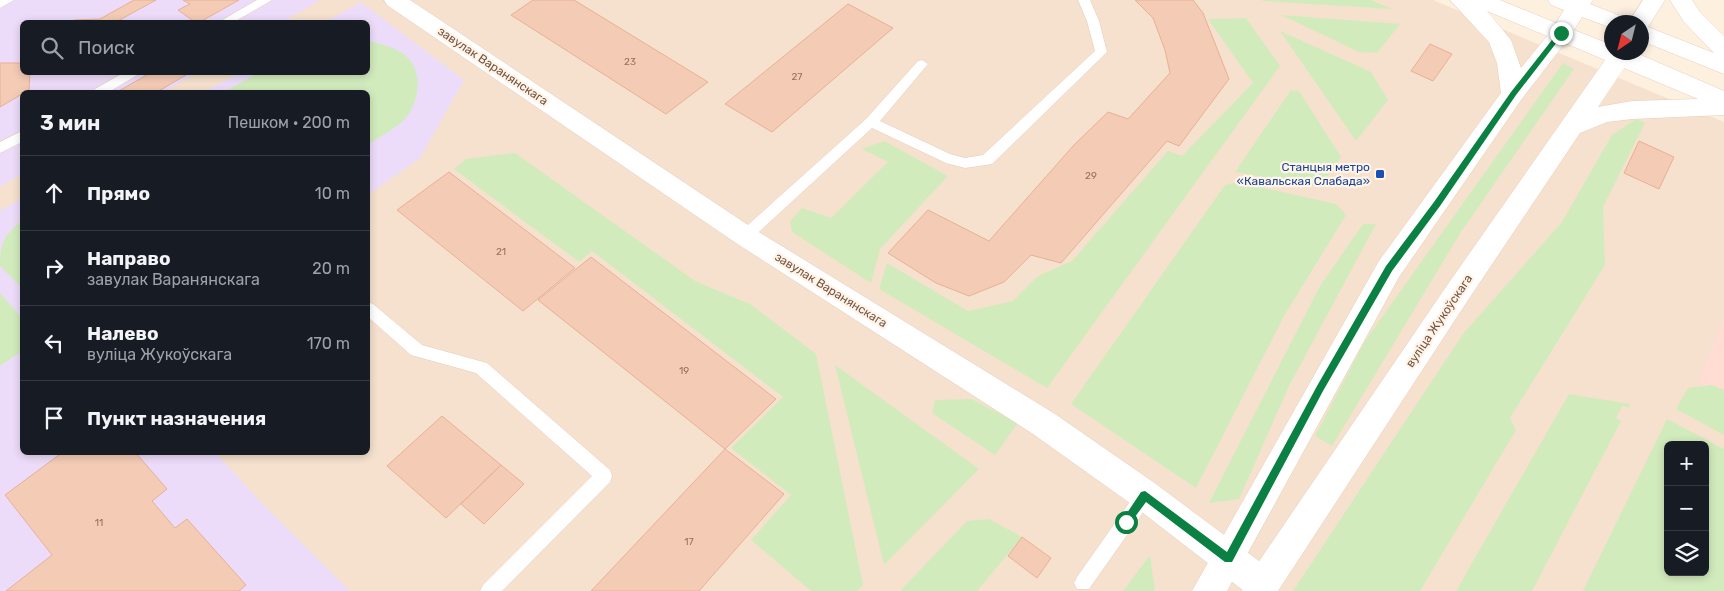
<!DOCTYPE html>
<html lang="ru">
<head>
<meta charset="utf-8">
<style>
  body { margin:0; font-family:Rubik,sans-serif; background:#242831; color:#f1f3f6 }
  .controls { position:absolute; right:15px; bottom:15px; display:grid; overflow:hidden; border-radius:8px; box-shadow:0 2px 8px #0003 }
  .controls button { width:45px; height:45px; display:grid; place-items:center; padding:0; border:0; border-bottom:1px solid #363941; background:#171b24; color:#f1f3f6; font:25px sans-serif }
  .compass { position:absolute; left:1604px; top:15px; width:45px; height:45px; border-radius:50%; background:#171b24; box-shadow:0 2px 8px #0003; rotate:215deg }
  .stop { position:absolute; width:15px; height:15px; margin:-11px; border:4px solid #0b8043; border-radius:50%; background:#fff }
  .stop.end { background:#0b8043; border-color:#fff; box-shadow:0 1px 5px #0008 }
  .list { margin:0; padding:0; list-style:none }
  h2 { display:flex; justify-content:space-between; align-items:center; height:65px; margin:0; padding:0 20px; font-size:21px }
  h2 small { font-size:16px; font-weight:400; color:#9ea1a6 }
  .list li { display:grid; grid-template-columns:32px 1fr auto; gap:15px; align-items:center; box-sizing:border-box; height:75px; padding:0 20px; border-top:1px solid #363941 }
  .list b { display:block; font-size:19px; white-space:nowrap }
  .list p { margin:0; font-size:16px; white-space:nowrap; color:#9ea1a6 }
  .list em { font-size:16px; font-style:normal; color:#9ea1a6 }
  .icon { flex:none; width:28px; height:28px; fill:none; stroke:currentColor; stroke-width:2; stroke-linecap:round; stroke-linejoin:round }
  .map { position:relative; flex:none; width:1724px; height:591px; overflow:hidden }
  .search { position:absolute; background:#171b24; box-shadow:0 2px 8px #0003; left:20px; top:20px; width:350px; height:55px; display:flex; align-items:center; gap:12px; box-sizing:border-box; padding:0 18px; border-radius:8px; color:#9ea1a6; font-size:19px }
  .panel { position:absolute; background:#171b24; box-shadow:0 2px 8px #0003; left:20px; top:90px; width:350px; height:365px; border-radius:8px }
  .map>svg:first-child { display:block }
  .residential { fill:#f5e1cd; fill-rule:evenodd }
  .commercial { fill:#ffddd2 }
  .education { fill:#eddcf9 }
  .green { fill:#d2ebbd; fill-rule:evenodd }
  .building { fill:#f4cbb5; stroke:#e8b095 }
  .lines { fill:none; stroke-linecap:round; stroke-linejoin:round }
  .service-casing { stroke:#e4cdbe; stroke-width:1 }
  .minor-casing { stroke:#e4cdbe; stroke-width:1 }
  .secondary-casing { stroke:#e9ceba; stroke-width:1 }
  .service { fill:#fff; fill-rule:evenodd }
  .minor { fill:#fff; fill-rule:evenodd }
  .secondary { fill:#fff; fill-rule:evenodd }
  .route { fill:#0b8043 }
  .transit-dot { fill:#1a4fb4; stroke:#fff4e6; stroke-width:2 }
  .labels { text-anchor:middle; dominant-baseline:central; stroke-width:4.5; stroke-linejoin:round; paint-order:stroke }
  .number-label { font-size:10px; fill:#957262 }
  .street-label { font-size:12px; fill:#755446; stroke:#fff4e6 }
  .transit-label { font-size:12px; fill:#164399; stroke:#fff4e6; text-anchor:end }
</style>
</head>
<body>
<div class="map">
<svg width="1724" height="591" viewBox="0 0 1724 591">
  <rect width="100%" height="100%" fill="#fdf0df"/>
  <path class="residential" d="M0 0H1433L1724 122V591H0ZM22 22H368V72H22ZM22 92H368V452H22ZM1668 445H1705V572H1668Z"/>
  <path class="commercial" d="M1724 316V395L1698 382Z"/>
  <path class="education" d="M0 0H320L283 22H22V72L197 73 163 92H22V174L0 187Z
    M361 2 464 80 420 158 368 195V92H204L239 73 368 72V22H325Z
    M22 198V452L216 453 259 500 350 591H0V211Z"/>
  <path class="green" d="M1261 0H1371L1392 9 1264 1Z
    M1281 15 1400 24 1377 53 1359 52Z
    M1246 18 1280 66 1047 388 879 289 887 263 968 311 1013 301 1038 276 1072 261 1168 151 1182 156 1253 83 1208 19Z
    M1280 31 1371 72 1388 100 1356 141Z
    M368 41C382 44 404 49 412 63 423 80 417 107 403 121 393 130 379 137 368 145V92H224L258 73 368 72Z
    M1563 63 1574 69 1461 232 1332 446 1315 436 1365 341Z
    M1291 90 1299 91 1341 157 1320 187 1235 172Z
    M1636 119 1645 123 1603 207 1605 265 1510 418 1516 430 1420 591H1293L1463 334 1562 222 1612 135Z
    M884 141 948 176 880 249 871 283 792 232 790 221 802 208 831 218 888 162 862 149Z
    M515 153 695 281 750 304 816 354 863 585 857 591H811L751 540 791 495 731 448 783 397 592 251 579 262 454 169 466 159Z
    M1237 182 1336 204 1346 215 1284 316 1196 488 1071 404 1225 185Z
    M22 220V288L0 266C0 242 4 236 22 220Z
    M1363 224H1376L1289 386 1239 499 1209 503 1320 286Z
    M0 293 22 318V351L0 366Z
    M835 365 979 469 884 565Z
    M1712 385 1724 390V435L1676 409 1688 388Z
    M1569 394 1630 404 1629 408 1623 405 1616 418 1621 421 1532 591H1456Z
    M971 399 1018 423 995 455 932 413 935 400Z
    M1667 419 1724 449V591H1583ZM1668 445H1705V572H1668Z
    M989 519 1022 537 977 591H900L967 521Z
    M1150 555 1155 591H1123Z"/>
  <path class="building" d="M134 0H156L116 22H70L74 20 100 19Z
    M183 0H239L200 22H195L178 10 190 4Z
    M533 0H574L708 82 666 114 511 15Z
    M1135 0H1193L1203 13 1229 79 1179 146 1167 141 1061 263 1031 255 1004 282 969 296 936 283 888 253 928 210 989 241 1074 145 1108 112 1128 119 1170 73 1165 50 1153 18Z
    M848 4 893 28 772 132 725 104Z
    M1430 44 1452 54 1433 81 1411 71Z
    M0 63H22V72H30L29 90 0 107Z
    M152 72H191L157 92H117Z
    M1639 141 1674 157 1659 189 1624 173Z
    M449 172 575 268 523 311 397 210Z
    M591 257 776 399 725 449 538 300Z
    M442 416 501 465 446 518 387 466Z
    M725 449 784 494 699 591H591Z
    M63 452H135L167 489 152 501 175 528 187 519 246 585 239 591H6L52 555 5 495Z
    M501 465 524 484 484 524 461 504Z
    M1022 537 1051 558 1037 578 1008 556Z"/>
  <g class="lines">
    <g class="service-casing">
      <path id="service" d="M0 0H14L0 8Z
        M257 0H272L234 22H219Z
        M1078 0H1090L1099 21 1107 52 992 164 965 168 946 163 872 128 750 240H740L738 236 740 232 866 119 918 61 922 60 928 64 880 121 950 154 965 158 983 155 1095 51 1087 21Z
        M125 72H142L109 92H94L95 89Z
        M22 131V142L0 153V142Z
        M368 302 373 304 422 345 487 363 610 470 612 476 610 482 502 591H480L483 585 592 476 476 373 411 355 368 317Z
        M1145 487 1151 489 1154 495 1151 501 1089 589H1077L1074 583 1077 577 1139 489Z"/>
    </g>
    <g class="minor-casing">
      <path id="minor" d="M384 0H410L754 229 1055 414 1156 484 1275 573 1280 585 1277 591H1244L1134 506 1033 434 736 243 387 5Z"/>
    </g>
    <g class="secondary-casing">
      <path id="secondary" d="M1450 0H1500L1556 23 1564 10 1551 5 1548 0H1593L1590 4 1623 17 1626 22H1612V28L1582 17 1574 30 1612 45V52H1634L1724 91V115L1632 119 1607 122 1580 133 1468 300 1278 591H1242L1247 579 1448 284 1605 60 1565 43 1521 100 1399 277 1227 591H1192L1379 261 1501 93 1497 63 1489 42ZM1487 11 1547 36 1521 68 1511 40ZM1624 68 1698 99 1632 101 1598 107Z
        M1643 0H1665L1648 27 1714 53 1684 22 1670 0H1692L1700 12 1724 36V74L1642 41V22H1629Z"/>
    </g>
    <use href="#service" class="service"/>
    <use href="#minor" class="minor"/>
    <use href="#secondary" class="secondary"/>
  </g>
  <path class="route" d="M1559 31 1564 33 1516 95 1440 206 1392 271 1323 391 1232 562H1225L1146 502 1129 525H1123V519L1141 492 1145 491 1227 552 1317 386 1386 266 1434 202 1511 92Z"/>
  <rect class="transit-dot" x="1375" y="169" width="10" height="10" rx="2.5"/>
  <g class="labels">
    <g class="number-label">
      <text x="630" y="62">23</text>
      <text x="797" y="77">27</text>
      <text x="1091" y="176">29</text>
      <text x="501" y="252">21</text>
      <text x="684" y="371">19</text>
      <text x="99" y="523">11</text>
      <text x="689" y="542">17</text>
    </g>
    <g class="street-label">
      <text transform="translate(493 66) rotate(34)">завулак Варанянскага</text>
      <text transform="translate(831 290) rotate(32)">завулак Варанянскага</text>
      <text transform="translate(1439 321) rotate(-56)">вуліца Жукоўскага</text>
    </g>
    <g class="transit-label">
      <text x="1370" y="167">Станцыя метро<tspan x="1370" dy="14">«Кавальская Слабада»</tspan></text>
    </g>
  </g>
</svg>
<div class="controls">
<button>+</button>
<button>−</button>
<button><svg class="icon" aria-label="layers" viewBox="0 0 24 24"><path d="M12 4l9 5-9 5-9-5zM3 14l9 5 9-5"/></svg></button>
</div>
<svg class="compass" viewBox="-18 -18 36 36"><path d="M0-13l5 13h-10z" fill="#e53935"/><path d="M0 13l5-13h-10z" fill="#9ea1a6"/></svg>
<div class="stop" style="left:1126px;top:522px"></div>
<div class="stop end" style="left:1561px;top:33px"></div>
<div class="search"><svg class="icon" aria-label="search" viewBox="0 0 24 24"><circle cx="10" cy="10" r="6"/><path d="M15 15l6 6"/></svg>Поиск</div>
<section class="panel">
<h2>3 мин<small>Пешком · 200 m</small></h2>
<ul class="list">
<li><svg class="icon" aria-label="ahead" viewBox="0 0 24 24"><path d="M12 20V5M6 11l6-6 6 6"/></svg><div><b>Прямо</b></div><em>10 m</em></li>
<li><svg class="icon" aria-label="right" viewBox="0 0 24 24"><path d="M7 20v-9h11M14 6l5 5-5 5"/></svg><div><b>Направо</b><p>завулак Варанянскага</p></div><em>20 m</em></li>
<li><svg class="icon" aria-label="left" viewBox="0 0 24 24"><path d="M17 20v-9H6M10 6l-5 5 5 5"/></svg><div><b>Налево</b><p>вуліца Жукоўскага</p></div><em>170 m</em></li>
<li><svg class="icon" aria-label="arrive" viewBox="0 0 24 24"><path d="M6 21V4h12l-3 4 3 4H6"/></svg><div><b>Пункт назначения</b></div></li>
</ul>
</section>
</div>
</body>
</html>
